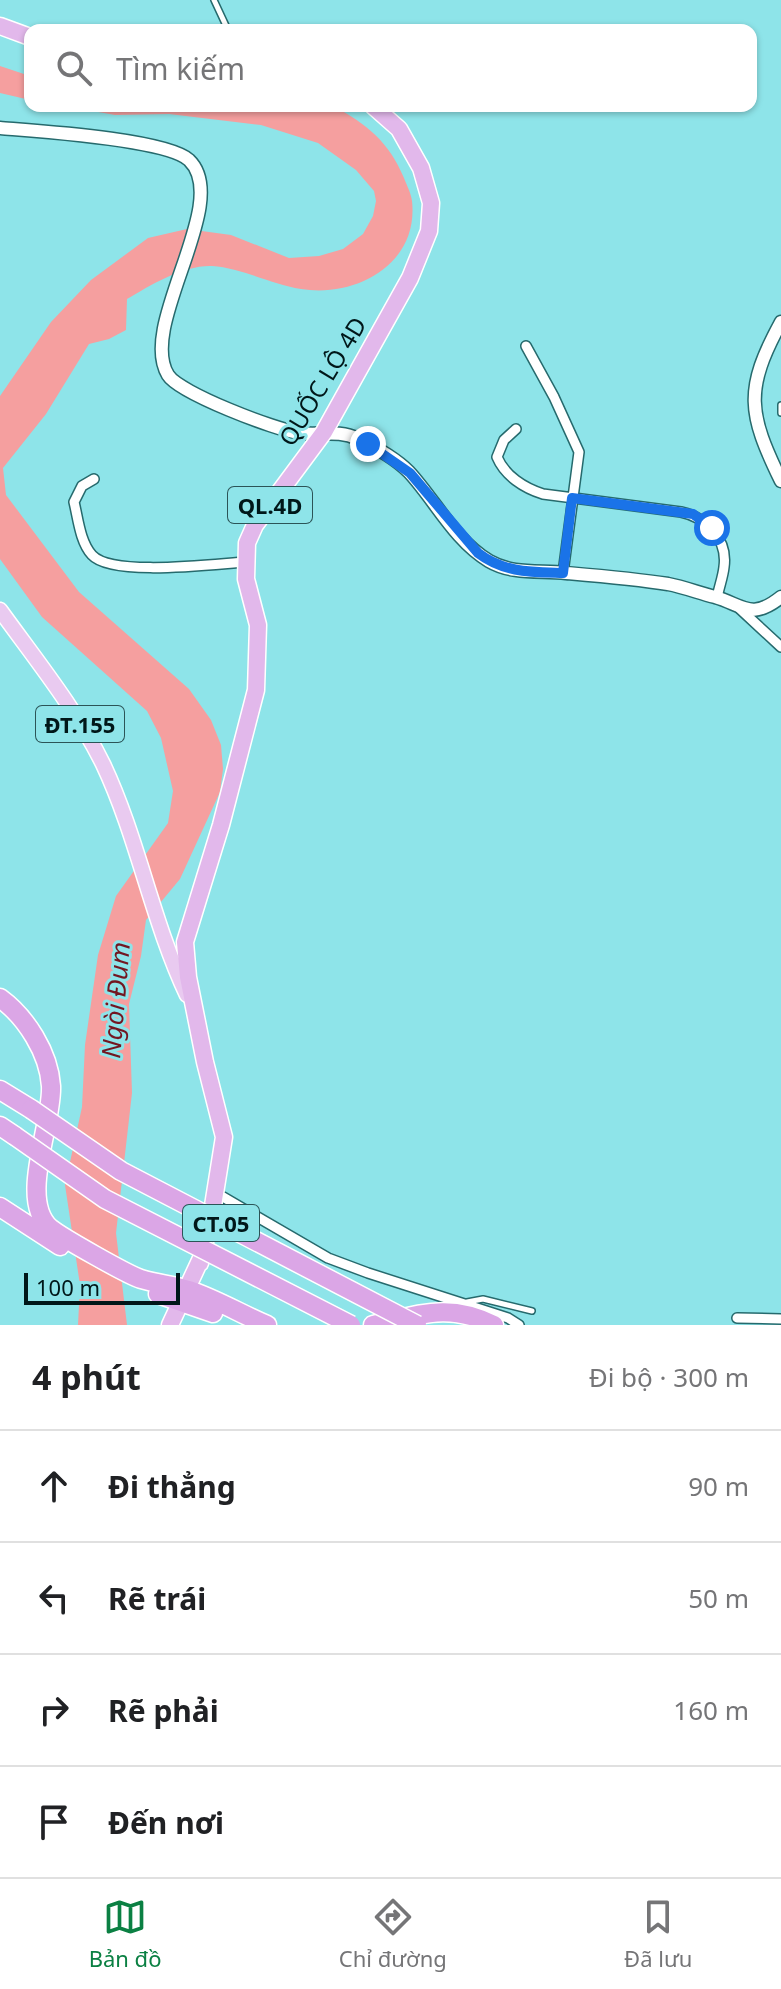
<!DOCTYPE html>
<html lang="vi">
<head>
<meta charset="utf-8">
<style>
  body { margin:0; font-family:"Noto Sans",sans-serif; background:#f6f6f6; color:#202124 }
  .scale { position:absolute; left:24px; bottom:20px; width:156px; box-sizing:border-box; padding-left:8px; border:4px solid #001719; border-top:0; font-size:22px; line-height:28px; white-space:nowrap; color:#001719; -webkit-text-stroke:6px #8ee4e9; paint-order:stroke }
  .stop { position:absolute; width:24px; height:24px; margin:-18px; border:6px solid #1a73e8; border-radius:50%; background:#fff }
  .stop.end { background:#1a73e8; border-color:#fff; box-shadow:0 2px 8px #0008 }
  .list { margin:0; padding:0; list-style:none }
  h2 { display:flex; justify-content:space-between; align-items:center; height:104px; margin:0; padding:0 32px; font-size:34px }
  h2 small { font-size:26px; font-weight:400; color:#757577 }
  .list li { display:grid; grid-template-columns:52px 1fr auto; gap:24px; align-items:center; box-sizing:border-box; height:112px; padding:0 32px; border-top:2px solid #e0e0e0 }
  .list b { display:block; font-size:30px; white-space:nowrap }
  .list em { font-size:26px; font-style:normal; color:#757577 }
  .icon { flex:none; width:44px; height:44px; fill:none; stroke:currentColor; stroke-width:2; stroke-linecap:round; stroke-linejoin:round }
  .map { position:relative; flex:none; width:781px; height:1325px; overflow:hidden }
  .search { position:absolute; background:#fff; box-shadow:0 2px 6px #0004; left:24px; right:24px; top:24px; height:88px; display:flex; align-items:center; gap:20px; box-sizing:border-box; padding:0 28px; border-radius:16px; color:#757577; font-size:30px }
  .sheet { height:552px; background:#fff }
  nav { display:flex; justify-content:space-around; align-items:center; box-sizing:border-box; height:112px; border-top:2px solid #e0e0e0; background:#fff; font-size:22px; color:#757577 }
  nav a { display:grid; justify-items:center; gap:4px }
  nav .on { color:#0b8043 }
  .map>svg:first-child { display:block }
  .water { fill:#f59f9f }
  .lines { fill:none; stroke-linecap:round; stroke-linejoin:round }
  .service-casing { stroke:#266a6d; stroke-width:8 }
  .minor-casing { stroke:#266a6d; stroke-width:12 }
  .tertiary-casing { stroke:#266a6d; stroke-width:15 }
  .primary-casing { stroke:#fff; stroke-width:17 }
  .trunk-casing { stroke:#fff; stroke-width:19 }
  .motorway-casing { stroke:#fff; stroke-width:21 }
  .service { stroke:#fff; stroke-width:5 }
  .minor { stroke:#fff; stroke-width:9 }
  .tertiary { stroke:#fff; stroke-width:12 }
  .primary { stroke:#e9caf0; stroke-width:14 }
  .trunk { stroke:#e2b8eb; stroke-width:16 }
  .motorway { stroke:#dba6e6; stroke-width:18 }
  .motorway-bridge-casing { stroke:#fff; stroke-width:21; stroke-linecap:butt }
  .motorway-bridge { stroke:#dba6e6; stroke-width:18 }
  .route { stroke:#1a73e8; stroke-width:10 }
  .labels { text-anchor:middle; dominant-baseline:central; stroke-width:6; stroke-linejoin:round; paint-order:stroke }
  .shield { fill:#8ee4e9; stroke:#2b5457; stroke-width:2 }
  .shield-label { font-size:22px; font-weight:bold; fill:#001719 }
  .street-label { font-size:24px; fill:#001719; stroke:#8ee4e9 }
  .water-label { font-size:26px; font-style:italic; fill:#731621; stroke:#8ee4e9 }
</style>
</head>
<body>
<div class="map">
<svg width="781" height="1325" viewBox="0 0 781 1325">
  <rect width="100%" height="100%" fill="#8ee4e9"/>
  <path class="water" d="M0 66 30 76V100L0 93Z
    M65 106H333C367 124 389 142 404 178 407 186 411 193 412 201 419 264 356 298 301 289 270 284 242 268 212 266 183 265 151 285 127 299L126 330 109 339 89 344 46 414 3 468 6 495 79 592 189 689 211 720 221 745 223 769 220 792 180 879 146 920 141 956 129 1004 132 1093 116 1233 127 1325H78L80 1285 65 1185 82 1107 85 1045 98 955 116 896 168 823 173 791 161 738 147 711 42 617 0 559V396L51 322 91 280 148 238 187 229 231 235 289 258 319 256 343 249 363 234 373 216 376 201 374 191 356 170 318 143 261 125 169 114 115 115Z"/>
  <g class="lines">
    <g class="service-casing">
      <path id="service" d="M214 0 228 30
        M781 405V413
        M467 1302 483 1299 532 1311"/>
    </g>
    <g class="minor-casing">
      <path id="minor" d="M526 346 554 397 579 452 563 573
        M516 429 504 440 497 457C505 476 524 488 543 494L681 512C706 517 728 539 724 567 723 577 719 587 717 598
        M94 479 82 486 74 502C78 518 80 542 92 555 112 577 214 564 245 562
        M740 609 781 647
        M223 1197 328 1258 368 1273 508 1318 519 1325
        M737 1318 781 1319"/>
    </g>
    <g class="tertiary-casing">
      <path id="tertiary" d="M0 128C36 131 166 139 189 160 233 202 137 325 168 375 179 393 276 430 299 433 319 436 338 429 358 439 375 447 395 458 409 472 435 500 455 541 489 561 513 575 540 570 566 573 600 576 635 579 668 584 684 587 699 593 715 597 743 605 751 621 781 597
        M781 322C744 390 748 413 781 481"/>
    </g>
    <g class="primary-casing">
      <path id="primary" d="M0 610C36 660 76 709 103 764 138 838 152 921 187 995"/>
    </g>
    <g class="trunk-casing">
      <path id="trunk" d="M0 26 30 37
        M200 1263 212 1212 224 1137 205 1062 188 977 185 942 221 825 256 690 258 625 246 579 247 543 255 525 324 432 410 278 429 231 431 203 421 168 399 129 373 106
        M170 1325 203 1254"/>
    </g>
    <g class="motorway-casing">
      <path id="motorway" d="M0 998C26 1017 49 1053 51 1086 53 1124 18 1199 50 1228 61 1237 128 1275 141 1279 157 1284 173 1285 189 1290 216 1299 241 1314 267 1325
        M0 1090 31 1109
        M0 1126 15 1136
        M0 1207 60 1246
        M158 1294 213 1313
        M373 1325C420 1315 448 1302 494 1325"/>
    </g>
    <use href="#service" class="service"/>
    <use href="#minor" class="minor"/>
    <use href="#tertiary" class="tertiary"/>
    <use href="#primary" class="primary"/>
    <use href="#trunk" class="trunk"/>
    <use href="#motorway" class="motorway"/>
    <g class="motorway-bridge-casing">
      <path id="motorway-bridge" d="M31 1109 121 1171 417 1325
        M15 1136 105 1199 351 1325"/>
    </g>
    <use href="#motorway-bridge" class="motorway-bridge"/>
  </g>
  <g class="lines">
    <path class="route" d="M368 444 410 473 478 553C504 573 532 572 563 573L572 498 693 514 712 528"/>
  </g>
  <g class="labels">
    <g class="shield">
      <rect x="228" y="487" width="84" height="36" rx="6"/>
      <rect x="36" y="706" width="88" height="36" rx="6"/>
      <rect x="183" y="1205" width="76" height="36" rx="6"/>
    </g>
    <g class="shield-label">
      <text x="270" y="505">QL.4D</text>
      <text x="80" y="724">ĐT.155</text>
      <text x="221" y="1223">CT.05</text>
    </g>
    <g class="street-label">
      <text transform="translate(322 381) rotate(-59)">QUỐC LỘ 4D</text>
    </g>
    <g class="water-label">
      <text transform="translate(115 1000) rotate(-85)">Ngòi Đum</text>
    </g>
  </g>
</svg>
<div class="scale">100 m</div>
<div class="stop" style="left:712px;top:528px"></div>
<div class="stop end" style="left:368px;top:444px"></div>
<div class="search"><svg class="icon" aria-label="search" viewBox="0 0 24 24"><circle cx="10" cy="10" r="6"/><path d="M15 15l6 6"/></svg>Tìm kiếm</div>
</div>
<section class="sheet">
<h2>4 phút<small>Đi bộ · 300 m</small></h2>
<ul class="list">
<li><svg class="icon" aria-label="ahead" viewBox="0 0 24 24"><path d="M12 20V5M6 11l6-6 6 6"/></svg><div><b>Đi thẳng</b></div><em>90 m</em></li>
<li><svg class="icon" aria-label="left" viewBox="0 0 24 24"><path d="M17 20v-9H6M10 6l-5 5 5 5"/></svg><div><b>Rẽ trái</b></div><em>50 m</em></li>
<li><svg class="icon" aria-label="right" viewBox="0 0 24 24"><path d="M7 20v-9h11M14 6l5 5-5 5"/></svg><div><b>Rẽ phải</b></div><em>160 m</em></li>
<li><svg class="icon" aria-label="arrive" viewBox="0 0 24 24"><path d="M6 21V4h12l-3 4 3 4H6"/></svg><div><b>Đến nơi</b></div></li>
</ul>
</section>
<nav>
<a class="on"><svg class="icon" aria-label="map" viewBox="0 0 24 24"><path d="M3 6l6-2 6 2 6-2v14l-6 2-6-2-6 2zM9 4v14M15 6v14"/></svg>Bản đồ</a>
<a><svg class="icon" aria-label="directions" viewBox="0 0 24 24"><path d="M12 3l9 9-9 9-9-9zM9 14v-3h6M13 9l2 2-2 2"/></svg>Chỉ đường</a>
<a><svg class="icon" aria-label="saved" viewBox="0 0 24 24"><path d="M7 4h10v16l-5-4-5 4z"/></svg>Đã lưu</a>
</nav>
</body>
</html>
